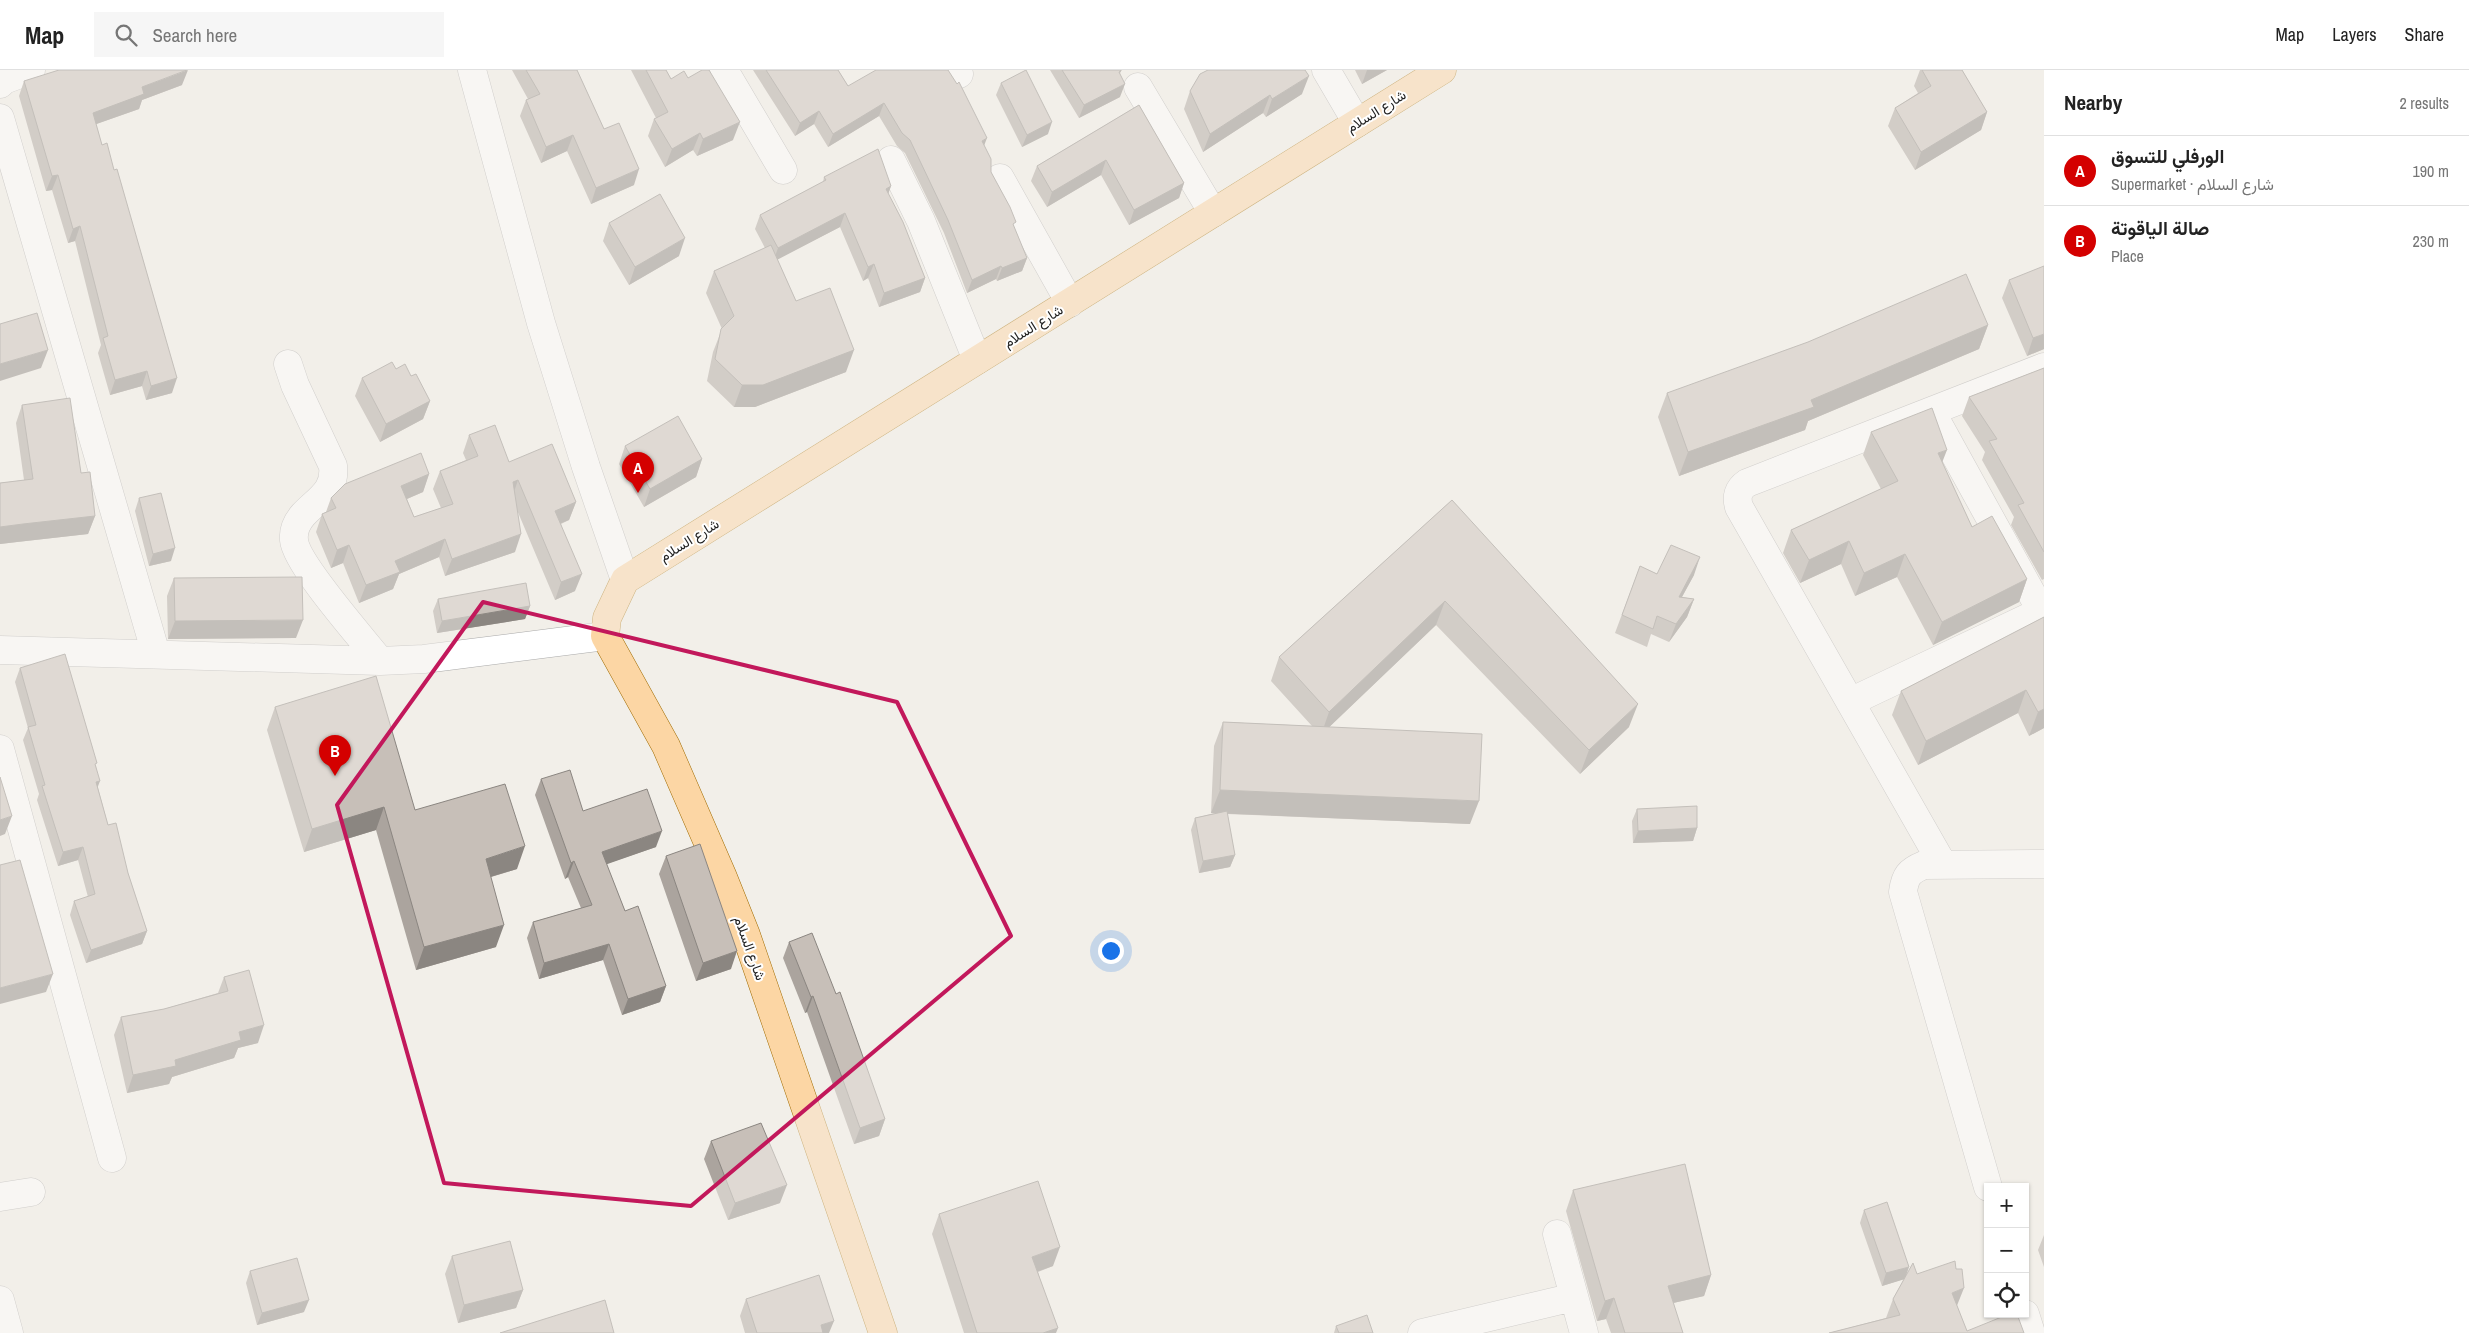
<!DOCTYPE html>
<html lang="en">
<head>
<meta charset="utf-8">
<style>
  body { margin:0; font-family:"Archivo Narrow",Vazirmatn,sans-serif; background:#f6f6f6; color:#222 }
  .controls { position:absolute; right:15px; bottom:15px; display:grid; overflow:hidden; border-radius:0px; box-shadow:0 1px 4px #0004 }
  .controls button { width:45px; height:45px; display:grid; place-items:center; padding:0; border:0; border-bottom:1px solid #e0e0e0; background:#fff; color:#222; font:25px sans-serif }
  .you { position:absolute; left:1110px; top:880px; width:18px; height:18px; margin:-12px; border:4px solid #fff; border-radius:50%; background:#1a73e8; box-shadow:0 0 0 8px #1a73e833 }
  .badge { display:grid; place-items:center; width:32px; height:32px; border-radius:50%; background:#d40000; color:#fff; font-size:16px; font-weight:700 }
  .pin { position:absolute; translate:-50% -41px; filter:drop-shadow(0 1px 2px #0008) }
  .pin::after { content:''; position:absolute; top:26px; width:18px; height:15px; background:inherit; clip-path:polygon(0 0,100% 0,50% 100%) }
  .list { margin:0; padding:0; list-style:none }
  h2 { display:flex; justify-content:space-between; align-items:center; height:65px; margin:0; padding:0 20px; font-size:21px }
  h2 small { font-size:16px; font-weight:400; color:#767676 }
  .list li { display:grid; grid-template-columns:32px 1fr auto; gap:15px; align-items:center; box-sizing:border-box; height:70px; padding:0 20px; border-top:1px solid #e0e0e0 }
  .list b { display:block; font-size:19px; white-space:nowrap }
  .list p { margin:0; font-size:16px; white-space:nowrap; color:#767676 }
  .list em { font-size:16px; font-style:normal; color:#767676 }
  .icon { flex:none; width:28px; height:28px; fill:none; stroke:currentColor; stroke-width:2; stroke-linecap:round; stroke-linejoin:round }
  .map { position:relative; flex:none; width:2044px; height:1263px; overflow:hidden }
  header { display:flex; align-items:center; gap:30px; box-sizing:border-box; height:70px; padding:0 25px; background:#fff; border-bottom:1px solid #e0e0e0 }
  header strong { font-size:24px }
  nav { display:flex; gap:28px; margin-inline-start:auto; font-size:18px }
  .search { width:350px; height:45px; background:#f6f6f6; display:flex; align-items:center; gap:12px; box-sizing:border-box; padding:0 18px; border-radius:0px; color:#767676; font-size:19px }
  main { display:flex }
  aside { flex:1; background:#fff }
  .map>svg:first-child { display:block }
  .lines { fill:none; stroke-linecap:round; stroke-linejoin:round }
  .minor-casing { stroke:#a9a9a9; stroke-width:29 }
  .major-casing { stroke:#a06b00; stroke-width:29 }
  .minor { stroke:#fff; stroke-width:28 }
  .major { stroke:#fcd6a4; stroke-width:28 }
  .wall { fill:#aba49e }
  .shaded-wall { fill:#8b8681 }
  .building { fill:#c7bfb8; stroke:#8b8681 }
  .marked { fill:none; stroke:#c2185b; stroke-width:4; stroke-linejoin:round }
  .labels { text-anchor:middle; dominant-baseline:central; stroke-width:4; stroke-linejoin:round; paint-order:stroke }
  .street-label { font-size:14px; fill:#222; stroke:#fff }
</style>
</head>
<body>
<header>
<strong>Map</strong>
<div class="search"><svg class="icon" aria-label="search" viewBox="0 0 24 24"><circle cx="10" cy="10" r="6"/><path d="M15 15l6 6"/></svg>Search here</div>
<nav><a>Map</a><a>Layers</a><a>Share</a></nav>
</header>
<main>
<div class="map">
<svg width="2044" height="1263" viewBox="0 0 2044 1263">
  <rect width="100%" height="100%" fill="#f2efe9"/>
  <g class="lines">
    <g class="minor-casing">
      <path id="minor" d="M472 0 541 253 586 397 625 510
        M724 0 783 100
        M957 0 959 4
        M1326 0 1357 53
        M0 14 4 10 31 0
        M1138 17 1213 143
        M0 48 156 584
        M891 90 921 151 977 290
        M1000 108 1070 233
        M288 294 295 315 333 396C336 421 318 429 303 445 297 452 293 461 294 470 296 494 362 568 380 591
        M1931 341 2044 546
        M0 580 380 591 424 589 605 566
        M1850 632 2044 540
        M0 679 112 1088
        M1943 795 1739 437C1736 427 1738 419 1747 413L2044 297
        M1988 1117 1903 822C1905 806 1909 801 1924 795L2044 794
        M0 1127 31 1122
        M1557 1164 1584 1263
        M0 1230 9 1263
        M2025 1244 2031 1263
        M1422 1263 1574 1227"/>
    </g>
    <g class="major-casing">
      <path id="major" d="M883 1263 746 865 722 805 666 676 605 566 607 548 625 510 1442 0"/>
    </g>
    <use href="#minor" class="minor"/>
    <use href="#major" class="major"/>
  </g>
  <path class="wall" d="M512 0H577L604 59 634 115 591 134 567 81 541 93 520 46 526 30 528 29Z
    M631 0H666L671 9 688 8 733 70 697 86 693 80 665 97 648 66 654 49 656 48Z
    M753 0H838L848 16 984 76 991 102 1027 188 1022 201 997 211 996 209 967 223 944 163 905 83 897 76 879 46 828 77 814 54 795 66Z
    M1050 0H1121L1120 4V27L1079 48Z
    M1355 0H1387L1362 14Z
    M1920 0H1962L1987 42 1981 60 1915 100 1888 56 1895 38 1918 23 1914 16Z
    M24 11 182 15 142 30 139 39 96 54 172 323 146 330 142 316 110 325 98 283 101 275 75 171 68 173 52 120 46 121 19 26Z
    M1001 13 1048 64 1022 77 996 25Z
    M1190 21 1302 24 1266 47 1263 43 1203 82 1184 39Z
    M1139 35 1184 113 1179 128 1129 155 1101 105 1047 137 1031 111 1037 96Z
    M824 107 891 116 888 124 925 208 920 222 879 237 868 208 863 211 840 157 777 189 796 231 846 302 755 337H734L707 311 713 282 722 259 706 223 714 201 765 178 755 159 760 145 823 112Z
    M609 153 679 186 629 215 603 171Z
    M2009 210 2044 279 2027 286 2002 228Z
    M1988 255 1979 279 1808 351 1805 360 1679 406 1658 347 1667 323Z
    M2044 298V509L2042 510 2011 455 2014 447 1982 390 1985 382 1962 346 1969 327Z
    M396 299 411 306 430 331 423 349 380 372 355 326 362 308Z
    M22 335 81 403 95 446 88 464 17 472 0 474V413L24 410 16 353Z
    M1871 362 1942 393 1972 457 2027 509 2019 532 1933 575 1897 507 1855 526 1841 494 1800 513 1783 483 1791 460 1881 419 1863 385Z
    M469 365 509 392 576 432 569 450 561 454 575 521 555 530 517 440 515 482 445 506 439 487 399 504 393 519 359 533 343 493 331 498 316 462 322 444 326 442 331 428 429 404 423 422 407 429 414 447 441 438 433 419 440 401 466 390 463 383Z
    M625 376 702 389 696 407 644 437 619 394Z
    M139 428 171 491 149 496 135 441Z
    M1452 430 1629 657 1580 704 1436 555 1329 657 1470 754 1227 744 1235 785 1230 797 1199 803 1191 760 1195 748 1215 743H1211L1214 676 1223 652 1312 656 1271 611 1279 587Z
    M1640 496 1657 504 1694 505 1682 527 1694 529 1687 547 1669 572 1651 564 1647 577 1615 563Z
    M174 508 296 568 168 569 167 526Z
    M438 529 530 536 525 549 437 563 433 541Z
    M2044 547V658L2029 666 2018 643 1918 695 1892 645 1901 621Z
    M20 598 96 696 98 718 108 755 128 803 147 861 142 874 86 893 70 845 74 831 88 827 78 790 58 796 37 730 39 724 23 670 28 658 15 612Z
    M275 637 415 740 517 799 491 807 496 877 416 900 376 760 304 782 267 660Z
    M541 709 583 741 656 777 606 794 625 841 666 916 660 932 622 945 603 890 539 909 527 868 533 852 581 838 568 807 565 809 535 725Z
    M1637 739 1697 758 1693 771 1633 773 1632 751Z
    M666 786 731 899 696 911 659 804Z
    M789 872 885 1049 879 1066 854 1074 807 942 805 943 783 888Z
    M224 907 258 973 238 978 234 988 172 1007 169 1014 127 1023 114 965 121 947 164 939 218 923Z
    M711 1071 780 1133 728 1150 704 1089Z
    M1573 1120 1711 1205 1704 1226 1673 1233 1683 1263H1611L1606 1249 1597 1251 1566 1141Z
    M1864 1140 1906 1206 1917 1204 1957 1236 1967 1261 2024 1263H1829L1886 1248 1893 1229 1904 1209 1882 1216 1860 1153Z
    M939 1144 1053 1196 1038 1202 1056 1263H964L932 1164Z
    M2044 1165V1197L2038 1180Z
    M452 1186 523 1220 516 1238 458 1253 445 1204Z
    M250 1201 304 1242 257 1255 246 1213Z
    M746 1229 829 1263H745L740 1246Z
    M1336 1256 1373 1263H1334Z"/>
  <path class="shaded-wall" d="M188 0 182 15 142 30 139 39 88 57 93 43 142 17Z
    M1367 0H1387L1362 14Z
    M1309 6 1302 24 1266 47 1272 29Z
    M1125 14 1120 27 1079 48 1084 35Z
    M1270 25 1263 43 1203 82 1210 64Z
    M884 33 879 46 828 77 833 64Z
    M819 41 814 54 795 66 800 53Z
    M1987 42 1981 60 1915 100 1921 82Z
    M740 52 733 70 697 86 703 69Z
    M1052 52 1048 64 1022 77 1027 65Z
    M700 63 693 80 665 97 672 79Z
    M573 65 567 81 541 93 546 77Z
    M987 68 982 81V71Z
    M1106 90 1101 105 1047 137 1052 122Z
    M639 99 634 115 591 134 596 118Z
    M58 105 52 120 46 121 52 106Z
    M1184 113 1179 128 1129 155 1134 140Z
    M891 116 886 130V119Z
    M845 143 840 157 773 192 778 178Z
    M80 156 75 171 68 173 73 159Z
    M685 168 679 186 629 215 635 197Z
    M1027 188 1022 201 997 211 1002 198Z
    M874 194 868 208 863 211 868 197Z
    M1001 196 996 209 967 223 972 210Z
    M925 208 920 222 879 237 884 223Z
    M1988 255 1979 279 1808 351 1805 360 1679 406 1688 382Z
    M2044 264V279L2027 286 2033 268Z
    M48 280 41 298 0 311V294Z
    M854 280 846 302 755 337H734L742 315Z
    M147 301 142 316 110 325 115 310Z
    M177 308 172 323 146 330 151 316Z
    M430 331 423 349 380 372 386 354Z
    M1947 380 1938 403V383Z
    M702 389 696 407 644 437 650 419Z
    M429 404 423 422 395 434 401 416Z
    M518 410 512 428 513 412Z
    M576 432 569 450 549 458 555 441Z
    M95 446 88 464 17 472 0 474V457L23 454Z
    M521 464 515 482 445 506 452 489Z
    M445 469 439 487 399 504 393 519 359 533 366 515 395 491Z
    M1849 471 1841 494 1800 513 1809 490Z
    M349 475 343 493 331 498 337 480Z
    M175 478 171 491 149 496 153 484Z
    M1905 484 1897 507 1855 526 1864 503Z
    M1700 487 1694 505 1672 545 1679 527Z
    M582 504 575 521 555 530 561 512Z
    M2027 509 2019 532 1933 575 1942 552Z
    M1694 529 1687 547 1669 572 1676 554Z
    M1445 531 1436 555 1321 665 1329 642Z
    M530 536 525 549 437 563 442 551Z
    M303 550 296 568 168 569 175 551Z
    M2026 620 2018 643 1918 695 1926 671Z
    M1638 634 1629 657 1580 704 1589 680Z
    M2044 639V658L2029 666 2038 642Z
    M100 711 95 724 96 712Z
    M1220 720 1479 731 1470 754 1211 743Z
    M384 737 376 760 304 782 312 759Z
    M12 746 5 764 0 766V750Z
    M1697 758 1693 771 1633 773 1638 761Z
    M662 761 656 777 596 798 602 782Z
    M525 776 517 799 477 811 486 789Z
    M83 777 78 790 58 796 63 782Z
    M1235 785 1230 797 1199 803 1203 791Z
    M574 791 568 807 565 809 571 793Z
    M504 855 496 877 416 900 424 877Z
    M147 861 142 874 86 893 91 880Z
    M609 874 603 890 539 909 544 893Z
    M737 881 731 899 696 911 703 893Z
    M53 904 46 922 0 934V918Z
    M666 916 660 932 622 945 628 929Z
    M813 926 807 942 805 943 811 927Z
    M264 955 258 973 238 978 234 988 172 1007 169 1014 127 1023 133 1005 175 990 239 962Z
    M885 1049 879 1066 854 1074 860 1058Z
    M787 1115 780 1133 728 1150 735 1133Z
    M1060 1177 1053 1196 1025 1206 1032 1187Z
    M1909 1197 1905 1209 1882 1216 1886 1203Z
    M1711 1205 1704 1226 1660 1236 1668 1216Z
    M1964 1218 1956 1238 1952 1223Z
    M523 1220 516 1238 458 1253 464 1235Z
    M1614 1228 1606 1249 1597 1251 1605 1231Z
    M309 1230 304 1242 257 1255 262 1243Z
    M834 1251 829 1263H818L821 1255Z
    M1058 1258 1056 1263H1043Z"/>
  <path class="building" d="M59 0H187L142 17 144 24 93 43 102 75 107 73 114 100 117 99 177 308 151 316 147 301 115 310 103 268 108 266 80 156 73 159 58 105 52 106 24 11Z
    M526 0H577L604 59 619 53 639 99 596 118 573 65 546 77 526 30 540 24Z
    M646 0H666L671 9 684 1 688 8 702 0H709L740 52 703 69 700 63 672 79 654 49 668 42Z
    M766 0H838L848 16 876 0H948L957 14 959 12 987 68 982 71 991 89V102L1010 137 1016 152 1013 154 1027 188 1002 198 1001 196 972 210 948 150 910 70 902 63 884 33 833 64 819 41 800 53Z
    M1026 0 1052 52 1027 65 1001 13Z
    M1062 0H1121V1L1119 2 1125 14 1084 35Z
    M1208 0H1305L1309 6 1272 29 1270 25 1210 64 1190 21 1200 4Z
    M1922 0H1962L1987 42 1921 82 1895 38 1931 16Z
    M1139 35 1184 113 1134 140 1106 90 1052 122 1037 96Z
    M878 79 891 116 886 119 903 152 925 208 884 223 874 194 868 197 845 143 778 178 760 145 826 110 824 107Z
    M660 124 685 168 635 197 609 153Z
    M771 175 796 231 830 218 854 280 763 315H742L715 289 721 259 734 246 714 201Z
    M2044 196V264L2033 268 2009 210Z
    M1966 204 1988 255 1811 330 1814 337 1688 382 1667 323 1808 272Z
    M37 243 48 280 0 294V254Z
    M392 292 396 299 405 294 411 306 416 304 430 331 386 354 362 308Z
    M2044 298V482L2018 435 2024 433 1989 371 1997 369 1969 327Z
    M70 328 81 403 90 402 95 446 23 454 0 457V413L33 409 22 335Z
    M1932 338 1947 380 1938 383 1972 457 1992 446 2027 509 1942 552 1905 484 1864 503 1849 471 1809 490 1791 460 1898 411 1871 362Z
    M678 346 702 389 650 419 625 376Z
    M495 355 509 392 552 374 576 432 555 441 582 504 561 512 518 410 513 412 521 464 452 489 445 469 395 491 400 502 366 515 349 475 337 480 322 444 336 438 331 428 345 414 421 383 429 404 401 416 414 447 453 434 440 401 478 386 469 365Z
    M161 423 175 478 153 484 139 428Z
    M1452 430 1638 634 1589 680 1445 531 1329 642 1279 587Z
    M1671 475 1700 487 1679 527 1694 529 1676 554 1657 546 1653 559 1622 545 1640 496 1657 504Z
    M302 507 303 550 175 551 174 508Z
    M526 513 530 536 442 551 438 529Z
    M2044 547V639L2038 642 2026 620 1926 671 1901 621Z
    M65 584 97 693 95 694 100 711 96 712 108 755 116 753 128 803 147 861 91 880 74 831 95 824 83 777 63 782 42 716 45 715 28 657 36 655 20 598Z
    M376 606 415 740 505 714 525 776 486 789 504 855 424 877 384 737 312 759 275 637Z
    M1223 652 1482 664 1479 731 1220 720Z
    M570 700 583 741 647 719 662 761 602 782 625 841 638 836 666 916 628 929 609 874 544 893 533 852 592 835 574 791 571 793 541 709Z
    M0 707 12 746 0 750Z
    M1697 736V758L1638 761 1637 739Z
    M1227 741 1235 785 1203 791 1195 748Z
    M700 774 737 881 703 893 666 786Z
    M20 790 53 904 0 918V795Z
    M812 863 836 924 840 922 885 1049 860 1058 813 926 811 927 789 872Z
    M249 900 264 955 239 962 241 970 175 990 176 996 133 1005 121 947 164 939 228 921 224 907Z
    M761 1053 787 1115 735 1133 711 1071Z
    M1685 1094 1711 1205 1668 1216 1683 1263H1625L1614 1228 1605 1231 1573 1120Z
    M1038 1111 1060 1177 1032 1187 1058 1258 1043 1263H977L939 1144Z
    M1887 1132 1909 1197 1886 1203 1864 1140Z
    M510 1171 523 1220 464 1235 452 1186Z
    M297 1188 309 1230 262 1243 250 1201Z
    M1955 1191 1956 1199H1962L1964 1218 1952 1223 1967 1261 2009 1244H2017L2024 1263H1829L1900 1245 1893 1229 1913 1193 1917 1204Z
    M819 1205 834 1251 821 1255 823 1263H757L746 1229Z
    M605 1230 614 1263H500Z
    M1367 1245 1373 1263H1339L1336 1256Z"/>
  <path d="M0 0H2044V1263H0ZM483 532 897 632 1011 866 691 1136 444 1113 337 735Z" fill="#f2efe9" fill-opacity=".55" fill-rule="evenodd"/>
  <path class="marked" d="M483 532 897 632 1011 866 691 1136 444 1113 337 735Z"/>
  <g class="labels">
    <g class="street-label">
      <text transform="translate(1376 41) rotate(-32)">شارع السلام</text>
      <text transform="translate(1033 256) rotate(-32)">شارع السلام</text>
      <text transform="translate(689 470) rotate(-32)">شارع السلام</text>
      <text transform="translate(750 878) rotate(70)">شارع السلام</text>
    </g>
  </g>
</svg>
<div class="controls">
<button>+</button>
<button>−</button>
<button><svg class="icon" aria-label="locate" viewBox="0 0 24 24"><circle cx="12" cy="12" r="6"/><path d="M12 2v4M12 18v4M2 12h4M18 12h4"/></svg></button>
</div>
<div class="you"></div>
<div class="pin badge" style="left:638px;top:423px">A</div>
<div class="pin badge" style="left:335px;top:706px">B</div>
</div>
<aside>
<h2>Nearby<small>2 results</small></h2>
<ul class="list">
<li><span class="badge">A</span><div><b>الورفلي للتسوق</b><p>Supermarket · شارع السلام</p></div><em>190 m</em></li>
<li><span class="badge">B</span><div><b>صالة الياقوتة</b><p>Place</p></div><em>230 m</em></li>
</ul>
</aside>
</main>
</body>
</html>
